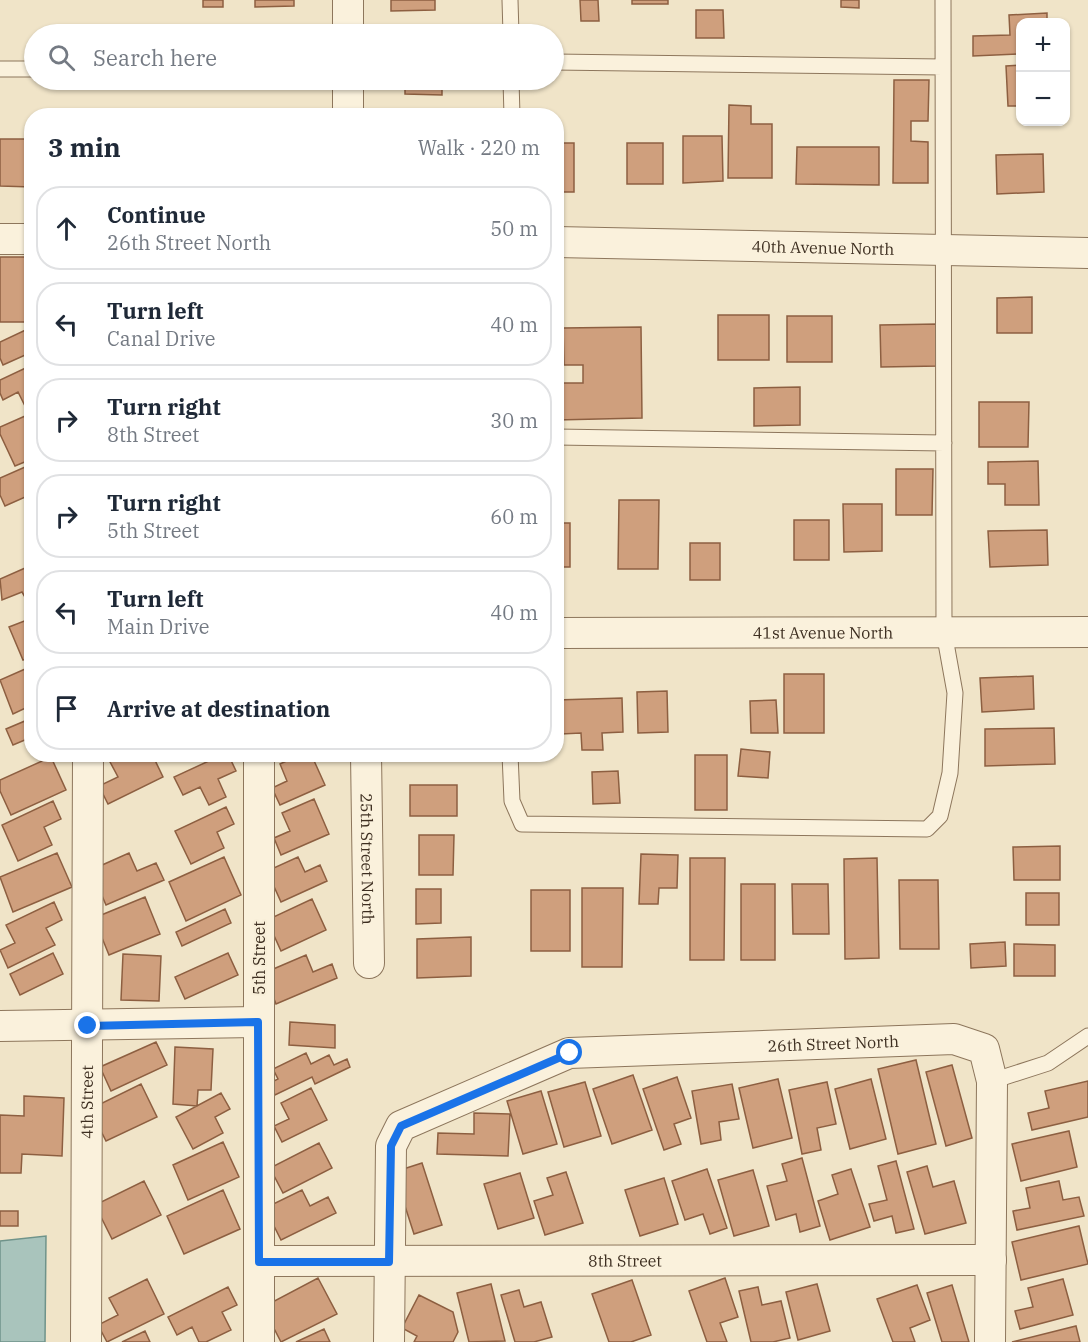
<!DOCTYPE html>
<html lang="en">
<head>
<meta charset="utf-8">
<style>
  body { margin:0; font-family:"IBM Plex Serif",serif; background:#f6f6f7; color:#1f2937 }
  .controls { position:absolute; right:18px; top:18px; display:grid; overflow:hidden; border-radius:12px; box-shadow:0 2px 4px #0004 }
  .controls button { width:54px; height:54px; display:grid; place-items:center; padding:0; border:0; border-bottom:2px solid #e0e1e3; background:#fff; color:#1f2937; font:30px sans-serif }
  .stop { position:absolute; width:18px; height:18px; margin:-14px; border:4px solid #1a73e8; border-radius:50%; background:#fff }
  .stop.end { background:#1a73e8; border-color:#fff; box-shadow:0 2px 6px #0008 }
  .list { margin:0; padding:0; list-style:none }
  h2 { display:flex; justify-content:space-between; align-items:center; height:78px; margin:0; padding:0 24px; font-size:26px }
  h2 small { font-size:20px; font-weight:400; color:#747a83 }
  .list li { display:grid; grid-template-columns:39px 1fr auto; gap:18px; align-items:center; box-sizing:border-box; height:84px; margin:0 12px 12px; padding:0 12px; border:2px solid #e0e1e3; border-radius:24px }
  .list b { display:block; font-size:22px; white-space:nowrap }
  .list p { margin:0; font-size:20px; white-space:nowrap; color:#747a83 }
  .list em { font-size:20px; font-style:normal; color:#747a83 }
  .icon { flex:none; width:33px; height:33px; fill:none; stroke:currentColor; stroke-width:2; stroke-linecap:round; stroke-linejoin:round }
  .map { position:relative; flex:none; width:1088px; height:1342px; overflow:hidden }
  .search { position:absolute; background:#fff; box-shadow:0 2px 4px #0004; left:24px; top:24px; width:540px; height:66px; display:flex; align-items:center; gap:15px; box-sizing:border-box; padding:0 21px; border-radius:33px; color:#747a83; font-size:22px }
  .panel { position:absolute; background:#fff; box-shadow:0 2px 4px #0004; left:24px; top:108px; width:540px; height:654px; border-radius:24px }
  .map>svg:first-child { display:block }
  .water { fill:#a9c4bc; stroke:#6f938a; stroke-width:1.5 }
  .building { fill:#cf9f7d; stroke:#8d5f41; stroke-width:1.5 }
  .lines { fill:none; stroke-linecap:round; stroke-linejoin:round }
  .lane-casing { stroke:#8d765c; stroke-width:17 }
  .street-casing { stroke:#8d765c; stroke-width:32 }
  .lane { stroke:#faf1dc; stroke-width:15 }
  .street { stroke:#faf1dc; stroke-width:30 }
  .route { stroke:#1a73e8; stroke-width:8 }
  .labels { text-anchor:middle; dominant-baseline:central; stroke-width:4.5; stroke-linejoin:round; paint-order:stroke }
  .street-label { font-size:16px; fill:#3d2e20; stroke:#f7eed8 }
</style>
</head>
<body>
<div class="map">
<svg width="1088" height="1342" viewBox="0 0 1088 1342">
  <rect width="100%" height="100%" fill="#f0e4c8"/>
  <path class="water" d="M46 1236 45 1342H0V1241Z"/>
  <path class="building" d="M203 0H223V7H203Z
    M255 0H294V6L255 7Z
    M391 0H435V10L391 11Z
    M580 0H598L599 21H581Z
    M632 0H668V4H632Z
    M841 0H859V8L841 7Z
    M696 10H723L724 38H696Z
    M1047 13V22H1020V54L973 56V36L1010 35 1009 15Z
    M1020 65V106H1008L1006 66Z
    M405 80H442V95L405 94Z
    M894 80H929L928 121H911V141L928 142V183H893Z
    M729 105 751 106V124H772V178H728Z
    M683 136H722L723 181 683 183Z
    M0 139H32V187L0 186Z
    M556 143H574V192H556Z
    M627 143H663V184H627Z
    M797 147H879V185L796 184Z
    M1043 154 1044 192 997 194 996 155Z
    M0 257H32V322H0Z
    M1032 297V333H997V298Z
    M718 315H769V360H718Z
    M787 316H832V362H787Z
    M938 324 939 366 881 367 880 325Z
    M32 327V352L3 365 0 358V342Z
    M641 327 642 418 556 420V383H583V365H564L563 328Z
    M32 365V407L27 410 18 392 3 400 0 393V380Z
    M800 387V425L754 426V388Z
    M979 402H1029L1028 447H979Z
    M32 413V459L15 466 0 434V427Z
    M1038 461 1039 505H1005V484H988V462Z
    M32 464V494L5 506 0 495V478Z
    M896 469H933L932 515H896Z
    M619 500H659L658 569H618Z
    M843 504H882V551L844 552Z
    M794 520H829V560H794Z
    M556 523H570V567H556Z
    M1047 530 1048 565 990 567 988 531Z
    M690 543H720V580H690Z
    M32 565V609L22 592 2 600 0 579Z
    M32 618V657L23 660 9 627Z
    M32 666V705L13 714 0 680Z
    M784 674H824V733H784Z
    M1033 676 1034 709 982 712 980 678Z
    M667 691 668 732 638 733 637 692Z
    M622 698 623 732 602 733 603 750H582L581 733 561 734 556 700Z
    M776 700 778 733H751L750 701Z
    M32 718V737L13 745 6 729Z
    M1054 728 1055 764 985 766V729Z
    M741 749 770 752 768 778 738 776Z
    M121 754H152L163 777 108 804 99 786 118 777 109 760Z
    M224 754H228L236 771 218 779 226 797 209 805 200 787 183 795 174 777Z
    M302 754H311L325 785 280 805 272 788 287 781 280 764Z
    M695 755H727V810H695Z
    M51 757 66 790 11 815 0 791V780Z
    M618 771 620 803 593 804 592 772Z
    M410 785H457V816H410Z
    M314 799 329 834 281 855 274 838 290 831 282 813Z
    M53 801 61 819 44 827 52 845 18 861 2 825Z
    M226 807 234 824 217 832 224 848 191 864 175 831Z
    M419 835H454L453 875H419Z
    M1060 846V880H1014L1013 847Z
    M57 853 72 887 13 912 0 877Z
    M129 853 137 871 156 863 164 880 106 905 91 870Z
    M641 854 678 855 677 888H659L658 904H639Z
    M224 857 241 895 186 921 169 882Z
    M298 857 305 872 320 865 327 881 281 902 267 871Z
    M690 858H725L724 960H690Z
    M877 858 879 958 845 959 844 859Z
    M899 880H938L939 949H900Z
    M741 884H775V960H741Z
    M792 884H828L829 934H793Z
    M582 888H623L622 967H582Z
    M416 889H441V923L416 924Z
    M531 890H570V951H531Z
    M1026 893H1059V925H1026Z
    M145 897 160 934 109 955 94 918Z
    M312 899 326 930 281 951 267 920Z
    M54 902 62 920 46 928 55 945 8 968 0 950 15 943 6 925Z
    M225 909 231 923 182 946 176 932Z
    M471 937V976L417 978V939Z
    M1005 942 1006 966 971 968 970 944Z
    M1014 944 1055 945V976H1014Z
    M53 953 63 974 20 995 10 974Z
    M228 953 238 975 185 999 175 977Z
    M123 954 161 956 159 1001 121 1000Z
    M306 955 313 972 332 964 337 978 276 1004 264 973Z
    M290 1022 335 1025V1048L289 1045Z
    M156 1042 167 1065 111 1091 100 1067Z
    M175 1047 213 1049 211 1090H198L197 1106 173 1104Z
    M306 1053 311 1064 329 1055 334 1065 347 1059 350 1067 315 1084 312 1077 275 1095 270 1083 278 1079 273 1069Z
    M916 1060 936 1144 898 1154 878 1069Z
    M952 1065 972 1138 946 1146 926 1072Z
    M633 1075 652 1130 612 1144 593 1089Z
    M677 1077 691 1118 674 1124 681 1144 664 1150 643 1089Z
    M778 1079 792 1138 753 1148 739 1088Z
    M871 1079 886 1139 850 1149 835 1089Z
    M1088 1081V1117L1032 1130 1028 1113 1049 1108 1045 1091Z
    M585 1082 601 1136 564 1147 548 1092Z
    M827 1082 836 1124 817 1128 821 1150 802 1154 789 1090Z
    M141 1084 157 1117 106 1141 90 1109Z
    M732 1084 739 1119 719 1122 721 1140 701 1144 692 1091Z
    M311 1088 327 1120 282 1142 274 1126 289 1119 281 1103Z
    M541 1091 557 1144 523 1154 507 1101Z
    M221 1093 230 1109 215 1117 223 1133 193 1149 176 1117Z
    M24 1096 64 1098 62 1156 22 1154 21 1173H0V1115L24 1116Z
    M474 1113 510 1114 508 1156 437 1154 438 1133 474 1134Z
    M1069 1131 1077 1167 1021 1181 1012 1144Z
    M223 1142 239 1177 188 1200 173 1165Z
    M319 1143 332 1168 283 1193 270 1168Z
    M802 1158 820 1226 800 1232 796 1214 776 1220 767 1186 787 1181 782 1164Z
    M896 1161 914 1229 896 1233 892 1216 874 1221 869 1204 887 1200 878 1166Z
    M422 1163 442 1225 414 1234 394 1172Z
    M927 1166 933 1187 954 1181 966 1223 925 1234 907 1172Z
    M707 1169 727 1228 710 1234 703 1214 685 1220 672 1181Z
    M851 1169 870 1227 830 1240 818 1201 838 1194 832 1175Z
    M753 1170 769 1226 734 1236 718 1180Z
    M566 1172 583 1223 545 1235 534 1201 553 1195 547 1178Z
    M520 1173 534 1218 498 1229 484 1184Z
    M664 1178 678 1224 640 1236 625 1190Z
    M144 1181 161 1215 112 1239 95 1205Z
    M1059 1181 1063 1200 1079 1197 1084 1216 1017 1230 1013 1211 1030 1208 1026 1188Z
    M223 1190 240 1229 184 1254 167 1216Z
    M302 1190 310 1206 328 1197 336 1213 281 1240 265 1208Z
    M0 1211H18V1226H0Z
    M1079 1226 1088 1264 1021 1280 1012 1242Z
    M318 1278 337 1314 281 1342 263 1307Z
    M725 1278 738 1317 720 1323 727 1342H707L689 1291Z
    M147 1279 164 1314 107 1342 98 1325 118 1315 109 1298Z
    M1063 1279 1073 1315 1020 1329 1015 1311 1033 1307 1028 1288Z
    M632 1280 651 1335 631 1342H609L592 1294Z
    M491 1284 505 1341 469 1342 457 1293Z
    M817 1284 830 1331 798 1340 786 1292Z
    M917 1285 930 1320 910 1328 915 1342H893L877 1299Z
    M952 1285 969 1342H942L927 1293Z
    M228 1287 237 1305 222 1312 231 1330 206 1342H199L192 1327 177 1335 168 1317Z
    M758 1287 762 1305 781 1301 790 1338 773 1342H751L739 1291Z
    M519 1290 524 1307 541 1302 552 1337 534 1342H515L501 1295Z
    M419 1295 453 1312 458 1332 453 1342H414L417 1336 402 1328Z
    M1076 1326 1080 1342H1012Z
    M324 1329 330 1342H296Z
    M145 1331 150 1342H122Z"/>
  <g class="lines">
    <g class="lane-casing">
      <path id="lane" d="M510 0 511 34
        M554 62 943 67
        M0 69H34
        M511 80 512 116
        M556 437 944 443
        M510 754 512 801 522 824 927 829 940 816 950 773 955 693 944 632 943 0
        M992 1081 1048 1063 1088 1036"/>
    </g>
    <g class="street-casing">
      <g id="street">
        <path d="M348 34V0"/>
        <path d="M348 116V80"/>
        <path d="M0 239H32"/>
        <path id="s1" d="M556 242 1088 253"/>
        <path id="s2" d="M556 633 1088 632"/>
        <path id="s3" d="M366 754 369 963"/>
        <path d="M0 1026 258 1022"/>
        <path id="s4" d="M259 1261 991 1260"/>
        <path id="s5" d="M86 1342 88 754"/>
        <path d="M259 1342V754"/>
        <path id="s6" d="M389 1342 391 1146 401 1126 569 1053 954 1039 984 1049 992 1081 990 1342"/>
      </g>
    </g>
    <use href="#lane" class="lane"/>
    <use href="#street" class="street"/>
  </g>
  <g class="lines">
    <path class="route" d="M88 1026 258 1022 259 1262H389L391 1146 401 1126 570 1053"/>
  </g>
  <g class="labels">
    <g class="street-label">
      <text stroke="none"><textPath href="#s1" startOffset="267">40th Avenue North</textPath></text>
      <text stroke="none"><textPath href="#s2" startOffset="267">41st Avenue North</textPath></text>
      <text stroke="none"><textPath href="#s3" startOffset="105">25th Street North</textPath></text>
      <text transform="translate(259 958) rotate(-90)">5th Street</text>
      <text stroke="none"><textPath href="#s6" startOffset="666">26th Street North</textPath></text>
      <text stroke="none"><textPath href="#s5" startOffset="240">4th Street</textPath></text>
      <text stroke="none"><textPath href="#s4" startOffset="366">8th Street</textPath></text>
    </g>
  </g>
</svg>
<div class="controls">
<button>+</button>
<button>−</button>
</div>
<div class="stop" style="left:570px;top:1053px"></div>
<div class="stop end" style="left:88px;top:1026px"></div>
<div class="search"><svg class="icon" aria-label="search" viewBox="0 0 24 24"><circle cx="10" cy="10" r="6"/><path d="M15 15l6 6"/></svg>Search here</div>
<section class="panel">
<h2>3 min<small>Walk · 220 m</small></h2>
<ul class="list">
<li><svg class="icon" aria-label="ahead" viewBox="0 0 24 24"><path d="M12 20V5M6 11l6-6 6 6"/></svg><div><b>Continue</b><p>26th Street North</p></div><em>50 m</em></li>
<li><svg class="icon" aria-label="left" viewBox="0 0 24 24"><path d="M17 20v-9H6M10 6l-5 5 5 5"/></svg><div><b>Turn left</b><p>Canal Drive</p></div><em>40 m</em></li>
<li><svg class="icon" aria-label="right" viewBox="0 0 24 24"><path d="M7 20v-9h11M14 6l5 5-5 5"/></svg><div><b>Turn right</b><p>8th Street</p></div><em>30 m</em></li>
<li><svg class="icon" aria-label="right" viewBox="0 0 24 24"><path d="M7 20v-9h11M14 6l5 5-5 5"/></svg><div><b>Turn right</b><p>5th Street</p></div><em>60 m</em></li>
<li><svg class="icon" aria-label="left" viewBox="0 0 24 24"><path d="M17 20v-9H6M10 6l-5 5 5 5"/></svg><div><b>Turn left</b><p>Main Drive</p></div><em>40 m</em></li>
<li><svg class="icon" aria-label="arrive" viewBox="0 0 24 24"><path d="M6 21V4h12l-3 4 3 4H6"/></svg><div><b>Arrive at destination</b></div></li>
</ul>
</section>
</div>
</body>
</html>
